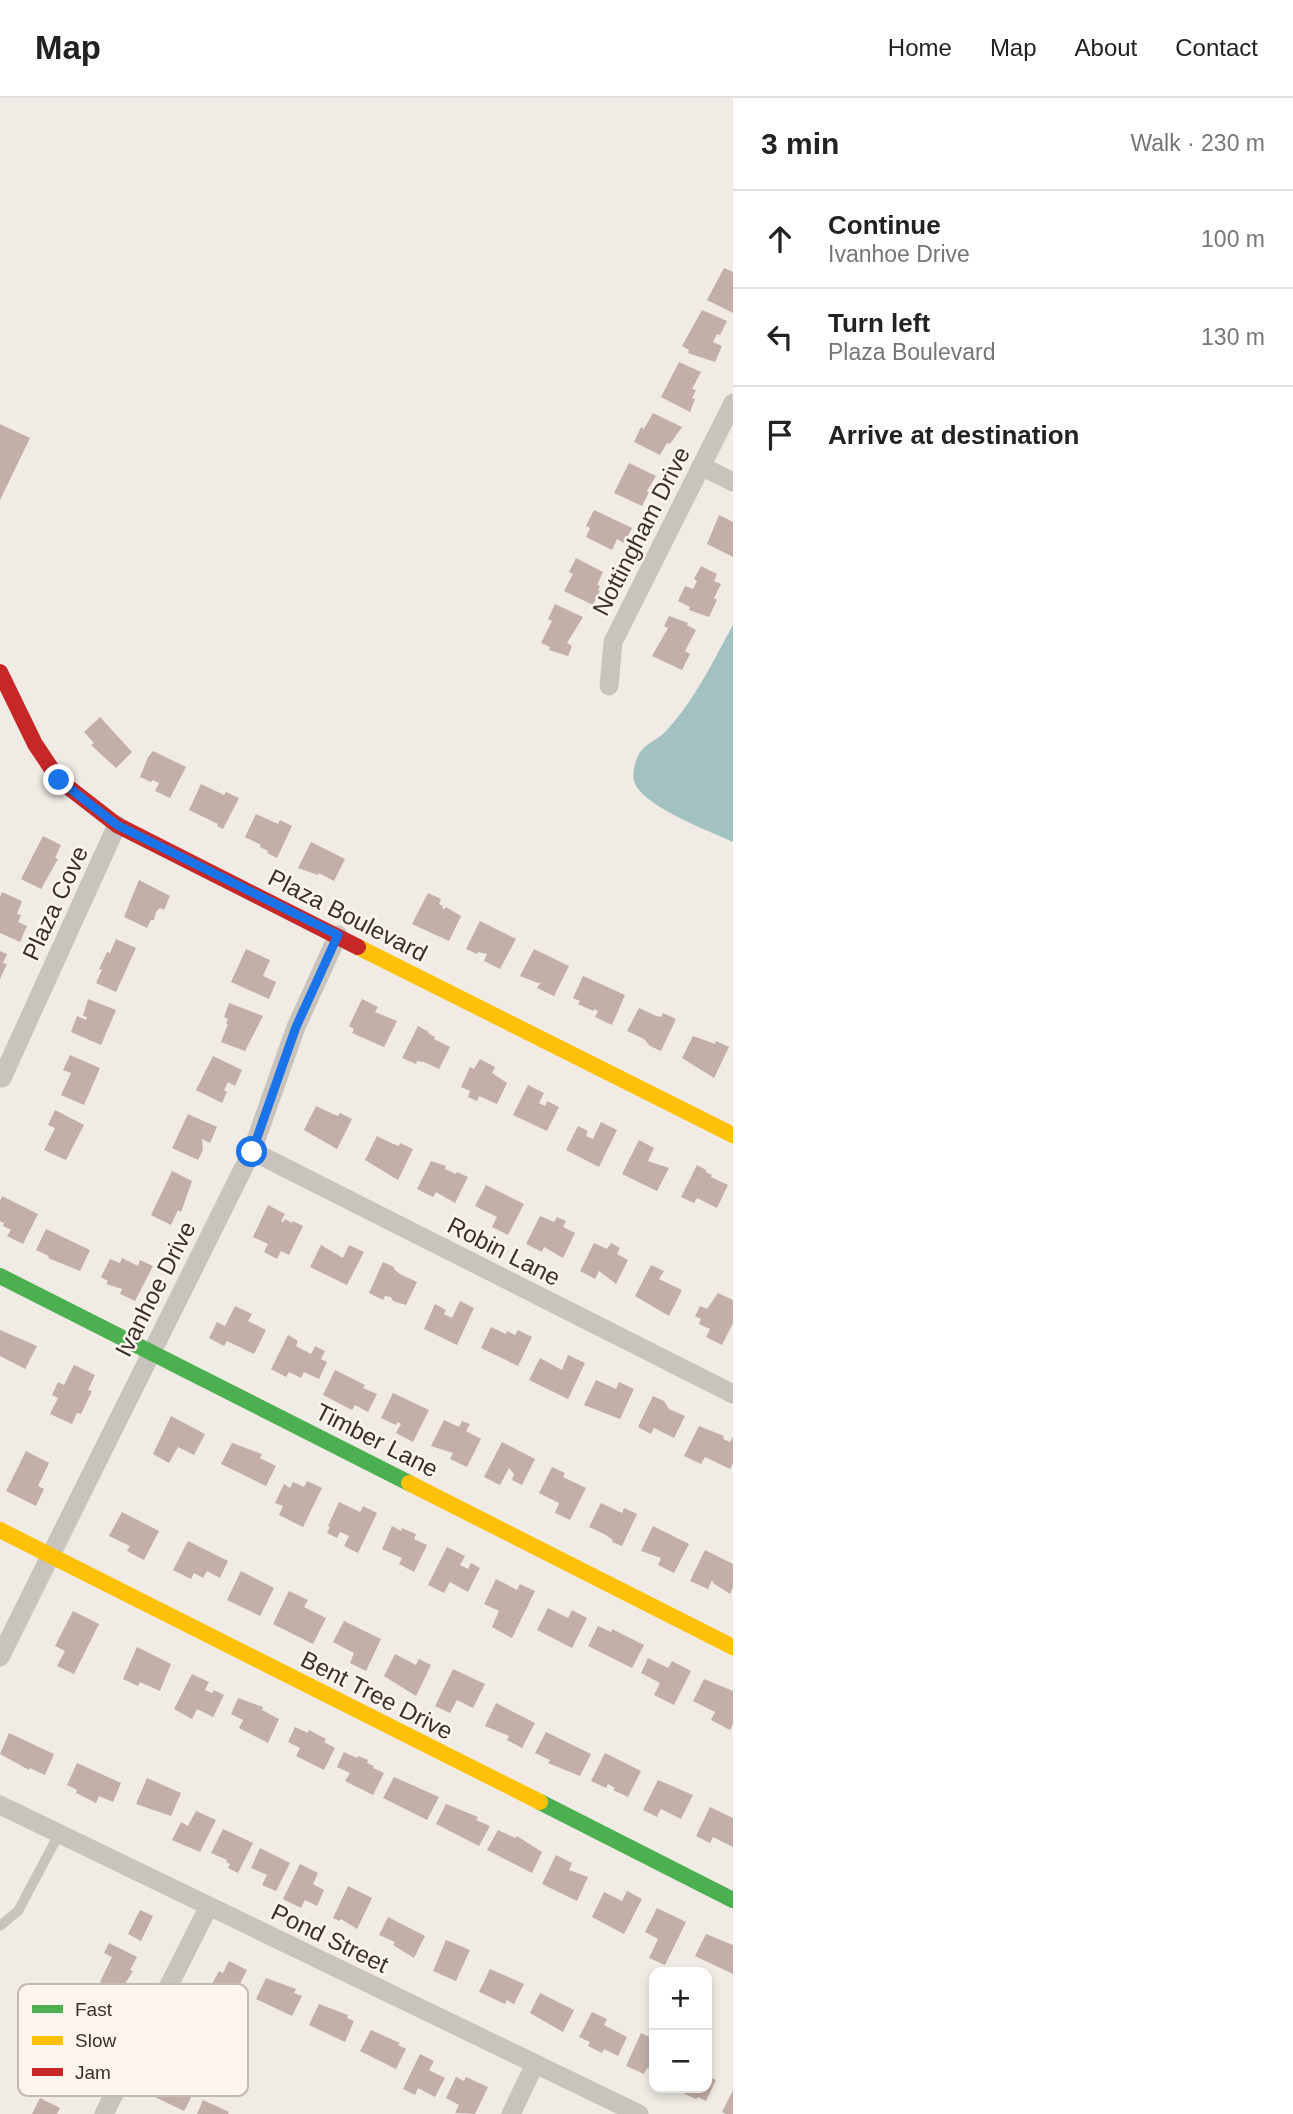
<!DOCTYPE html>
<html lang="en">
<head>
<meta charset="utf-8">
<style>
  body { margin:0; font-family:Arial,sans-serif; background:#f6f6f6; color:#222 }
  .controls { position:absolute; right:21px; bottom:21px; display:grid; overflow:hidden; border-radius:14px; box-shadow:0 4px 10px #0003 }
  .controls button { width:63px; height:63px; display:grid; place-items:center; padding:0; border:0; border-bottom:2px solid #e0e0e0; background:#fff; color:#222; font:35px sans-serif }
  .stop { position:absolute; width:21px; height:21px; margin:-16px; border:5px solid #1a73e8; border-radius:50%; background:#fff }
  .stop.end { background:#1a73e8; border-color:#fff; box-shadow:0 2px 7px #0008 }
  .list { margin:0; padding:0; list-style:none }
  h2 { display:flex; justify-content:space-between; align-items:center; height:91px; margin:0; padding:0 28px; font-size:30px }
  h2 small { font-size:23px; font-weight:400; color:#767676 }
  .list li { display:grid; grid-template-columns:46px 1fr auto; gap:21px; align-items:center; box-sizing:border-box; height:98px; padding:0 28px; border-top:2px solid #e0e0e0 }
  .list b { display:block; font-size:26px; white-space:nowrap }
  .list p { margin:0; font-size:23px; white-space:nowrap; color:#767676 }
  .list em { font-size:23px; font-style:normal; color:#767676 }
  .icon { flex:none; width:38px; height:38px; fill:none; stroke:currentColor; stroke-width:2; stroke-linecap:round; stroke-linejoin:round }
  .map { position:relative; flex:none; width:733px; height:2016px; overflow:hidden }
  header { display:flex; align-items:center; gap:42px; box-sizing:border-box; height:98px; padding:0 35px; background:#fff; border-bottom:2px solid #e0e0e0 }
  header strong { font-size:33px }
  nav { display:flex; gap:38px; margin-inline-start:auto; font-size:24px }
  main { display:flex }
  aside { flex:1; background:#fff }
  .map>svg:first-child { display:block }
  .water { fill:#a1c2c1 }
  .building { fill:#c3afa7 }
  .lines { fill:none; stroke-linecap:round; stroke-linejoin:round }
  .lane { stroke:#c9c3be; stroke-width:10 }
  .street { stroke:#c9c3be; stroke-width:19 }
  .fast { stroke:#4caf50; stroke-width:16 }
  .slow { stroke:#ffc107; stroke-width:16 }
  .jam { stroke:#c62828; stroke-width:16 }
  .route { stroke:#1a73e8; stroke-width:9 }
  .labels { text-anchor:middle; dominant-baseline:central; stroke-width:5; stroke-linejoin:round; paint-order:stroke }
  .street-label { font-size:24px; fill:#3b302b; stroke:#fbf5ee }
  .key { fill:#fbf5ee; stroke:#c1bab4; stroke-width:2 }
  .key-label { font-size:19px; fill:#3b302b }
</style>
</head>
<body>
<header>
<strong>Map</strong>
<nav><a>Home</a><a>Map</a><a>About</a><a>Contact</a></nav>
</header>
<main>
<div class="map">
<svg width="733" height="2016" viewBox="0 0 733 2016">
  <rect width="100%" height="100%" fill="#f0ebe5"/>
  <path class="water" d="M733 527V744C710 733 641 708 634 683 632 674 636 658 642 652 647 645 657 642 663 636 693 606 713 563 733 527Z"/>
  <path class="building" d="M724 170 733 174V215L707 202Z
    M702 212 727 223 720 237 717 236 713 244 722 248 715 264 688 255 689 252 682 248Z
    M679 264 701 274 692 291 696 292 692 300 695 301 690 314 661 299Z
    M653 315 682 329 670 346 667 345 660 357 634 344 641 329 644 331Z
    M0 326 30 340 0 402Z
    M629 365 656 378 647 393 649 394 642 408 614 395Z
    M594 412 632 430 624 445 617 441 612 452 586 439 590 430 586 428Z
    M719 417 733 424V459L707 446Z
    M576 460 603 474 597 487 600 488 598 492 600 493 593 507 564 493 573 476 569 474Z
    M701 468 717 476 714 483 721 486 714 500 717 502 709 519 689 512 690 509 678 503 685 488 693 491 697 483 694 481Z
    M555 506 583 519 567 545 572 548 568 558 549 552 550 549 541 545 552 523 548 521Z
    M669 518 688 525 687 527 696 532 685 553 690 556 682 572 652 558 668 530 664 528Z
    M100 619 132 654 116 670 91 647 94 645 84 634Z
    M153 653 186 669 170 700 155 693 159 685 153 682 151 684 140 679 148 659Z
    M201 686 224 697 226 694 239 700 223 731 217 728 218 726 189 712Z
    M256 716 278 726 280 722 292 728 277 760 267 755 268 753 260 749 261 747 245 739Z
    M43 738 61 747 55 760 58 761 41 791 21 781Z
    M311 744 345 761 334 783 319 775 318 777 298 770Z
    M139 782 170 798 164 812 160 810 156 814 154 822H151L147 830 124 819Z
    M2 794 22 803 17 816 21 817 18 824 27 828 20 844 0 835V799Z
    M428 795 441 801 439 806 443 808 442 810 444 811 446 809 461 818 449 843 412 826Z
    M480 823 516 841 500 871 484 863 487 856 478 854 477 856 466 851Z
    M116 841 136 850 116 894 96 885 102 872 99 871 107 854 110 855Z
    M246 851 270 862 263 878 276 884 269 901 231 884Z
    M534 851 569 868 554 898 537 890 541 884 538 885 520 878Z
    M0 853 7 856 3 865 7 866 0 881Z
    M583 878 625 897 612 927 595 919 598 913 594 911 593 913 578 906 580 903 573 900Z
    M88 901 116 912 101 947 71 934 77 918 86 922 87 919 83 918Z
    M362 901 378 909 375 914 397 923 384 949 352 935 354 931 349 928Z
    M229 905 263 918 245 953 221 944 228 926H226L228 921 224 919Z
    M639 910 656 918 661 919 663 915 676 921 661 953 650 948 644 941 627 933Z
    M418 928 429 934 428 935 435 939 434 941 450 949 439 971 424 964 417 963 416 966 402 960Z
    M693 938 715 946 716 943 729 949 714 980 682 960Z
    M70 957 100 970 84 1007 61 997 71 975 63 972Z
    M213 958 242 972 235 988 228 984 224 992 227 994 222 1005 196 992Z
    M480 961 495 969 492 975 507 985 497 1006 479 998 477 1003 468 999 470 993 461 989 470 969 474 971Z
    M528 987 544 995 539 1005 545 1008 547 1003 559 1009 547 1033 513 1017Z
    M316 1008 333 1016 338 1018 340 1015 352 1021 337 1051 304 1032Z
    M55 1012 84 1027 66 1062 44 1052 55 1030 48 1027Z
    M188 1016 217 1029 210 1045 202 1041 203 1052 198 1062 172 1050Z
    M601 1024 617 1032 599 1069 566 1052 578 1028 588 1033 586 1038 593 1041Z
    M377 1038 393 1046 399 1048 400 1045 413 1051 398 1082 365 1062Z
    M639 1042 654 1050 648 1063 669 1070 657 1093 622 1076Z
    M431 1063 446 1068 445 1071 456 1076 457 1074 468 1079 455 1105 436 1094 433 1099 417 1091Z
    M697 1067 706 1072V1074L712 1077 711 1079 728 1087 717 1110 697 1100 694 1105 681 1099Z
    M172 1073 192 1083 181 1114 178 1112 171 1127 151 1117Z
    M486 1087 524 1106 508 1137 492 1129 497 1119 475 1108Z
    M2 1098 38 1116 23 1146 7 1138 11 1132 3 1128 4 1125 0 1123V1103Z
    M268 1107 285 1116 281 1123 283 1124 285 1121 292 1125 293 1123 303 1128 289 1157 281 1153 277 1161 264 1154 268 1146 253 1139Z
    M540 1118 554 1124 557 1119 566 1123 563 1129 575 1135 563 1160 544 1149 542 1154 526 1146Z
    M46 1131 90 1152 80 1173 48 1160 49 1158 36 1152Z
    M594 1145 607 1151 611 1145 620 1150 617 1156 628 1162 616 1186 599 1173 595 1181 580 1173Z
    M321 1147 343 1160 349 1147 364 1154 347 1187 310 1169Z
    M122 1160 138 1168 140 1162 153 1168 135 1203 120 1196 122 1191 106 1186 108 1183 101 1179 110 1161 120 1165Z
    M383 1164 394 1169V1171L400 1176 417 1184 406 1207 393 1203 391 1199 385 1198 383 1202 369 1195Z
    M651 1167 664 1173 659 1181 682 1192 669 1218 635 1198Z
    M718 1195 733 1202V1225L722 1247 706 1239 710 1231 699 1226 701 1221 695 1218 700 1208 707 1211Z
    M460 1203 474 1210 457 1247 424 1231 435 1206 446 1212 444 1216 452 1220Z
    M235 1208 252 1216 248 1223 266 1232 254 1256 227 1243 224 1248 209 1240 217 1224 225 1228Z
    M491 1229 506 1236 507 1233 515 1237 518 1232 532 1239 518 1268 481 1250Z
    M0 1232 37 1248 25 1271 0 1258Z
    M288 1237 298 1243 296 1248 311 1256 315 1248 325 1253 321 1261 327 1264 319 1281 304 1274 301 1280 289 1274 286 1279 271 1271Z
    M568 1257 585 1265 568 1301 529 1282 540 1260 562 1272Z
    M74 1267 95 1277 88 1292 92 1293 81 1316 77 1315 72 1326 50 1316 58 1300 52 1297 58 1284 64 1287Z
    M335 1272 365 1287 363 1290 377 1296 368 1314 355 1307 352 1312 323 1297Z
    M596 1282 616 1291 619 1284 634 1291 620 1321 584 1307Z
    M393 1295 429 1312 413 1344 396 1335 401 1326 398 1324 396 1327 381 1320Z
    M653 1298 664 1303 669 1311 685 1318 674 1340 654 1330 651 1336 638 1329Z
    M171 1318 205 1336 194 1357 178 1349 169 1365 153 1356Z
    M444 1322 459 1329 462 1323 470 1326 466 1333 481 1341 467 1369 450 1361 453 1355 431 1348Z
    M699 1328 724 1338 723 1341 730 1344 733 1339V1365L730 1371 705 1359 701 1366 684 1358Z
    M502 1344 535 1361 522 1387 512 1382 514 1376 509 1370 500 1387 484 1379Z
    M232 1345 262 1356 260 1360 276 1368 266 1388 221 1366Z
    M26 1353 49 1365 38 1388 44 1391 36 1408 6 1393Z
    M552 1369 565 1375 563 1379 586 1390 570 1422 555 1415 559 1405 539 1395Z
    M307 1383 322 1390 303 1429 279 1417 283 1408 275 1405 284 1386 290 1390 293 1384 304 1389Z
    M339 1404 360 1414 363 1408 377 1415 358 1455 344 1448 349 1438 340 1434 337 1440 327 1435 330 1429 328 1428Z
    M601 1405 622 1415 624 1410 637 1416 622 1448 612 1444 613 1442 606 1437 589 1429Z
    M122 1414 159 1433 144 1462 127 1453 130 1448 109 1438Z
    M392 1428 401 1433 402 1430 416 1436 414 1441 427 1447 414 1474 399 1466 402 1460 382 1451Z
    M653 1428 689 1446 674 1475 658 1467 661 1460 641 1453Z
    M188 1443 228 1463 220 1480 207 1473 203 1480 194 1475 191 1481 173 1472Z
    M447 1449 465 1458 460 1467 468 1471 471 1465 480 1470 468 1494 450 1484 444 1495 428 1487Z
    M705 1452 733 1466V1489L730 1496 713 1485 712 1482 708 1491 690 1483Z
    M241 1473 274 1490 260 1518 227 1502Z
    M496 1481 517 1492 520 1486 535 1493 512 1540 492 1529 499 1513 484 1506Z
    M289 1493 308 1502 304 1509 326 1520 313 1546 273 1526Z
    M548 1510 568 1520 572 1512 587 1520 572 1550 537 1532Z
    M73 1513 99 1526 74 1576 57 1568 65 1553 55 1548Z
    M344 1523 381 1541 366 1573 350 1565 354 1555 333 1544Z
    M598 1528 611 1534 612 1531 644 1547 632 1570 588 1548Z
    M137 1549 171 1566 160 1593 140 1584 138 1588 123 1581Z
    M395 1556 416 1567 419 1561 431 1567 416 1598 384 1578Z
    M648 1560 668 1570 672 1563 691 1573 674 1607 654 1597 660 1585 641 1575Z
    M453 1571 485 1586 473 1610 457 1602 450 1615 435 1608Z
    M192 1576 209 1584 205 1592 212 1595 214 1592 224 1597 213 1619 197 1611 192 1621 174 1611Z
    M704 1581 733 1593V1626L730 1632 711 1622 715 1614 693 1603Z
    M238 1600 263 1609 262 1612 279 1621 268 1645 239 1630 243 1622 231 1616Z
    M496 1605 535 1625 522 1650 507 1642 509 1638 485 1628Z
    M295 1629 308 1635 309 1632 326 1641 324 1644 335 1650 324 1672 296 1658 300 1650 288 1644Z
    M546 1634 591 1656 580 1678 548 1665 550 1662 535 1655Z
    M9 1635 54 1656 45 1677 30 1670 29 1672 0 1656Z
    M344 1654 357 1660 358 1658 368 1662 367 1665 374 1668 373 1670 384 1675 373 1697 345 1683 350 1675 337 1669Z
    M605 1655 641 1673 628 1699 613 1692 615 1690 608 1686 606 1690 591 1683Z
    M77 1665 121 1685 113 1704 99 1698 96 1705 76 1695 77 1692 67 1687Z
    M394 1679 439 1699 427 1722 383 1700Z
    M147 1680 181 1695 171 1718 136 1706Z
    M658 1682 693 1697 681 1721 661 1711 657 1719 643 1712Z
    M446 1706 478 1719 476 1722 490 1728 479 1748 436 1726Z
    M710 1709 733 1720V1749L713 1739 710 1745 696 1738Z
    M196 1713 216 1722 200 1754 172 1742 181 1724 188 1728Z
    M223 1731 253 1745 238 1775 228 1770 230 1766 226 1764 227 1762 211 1755Z
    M498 1732 515 1740 517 1738 542 1754 532 1775 487 1752Z
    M260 1750 290 1765 276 1793 262 1787 267 1777 251 1770Z
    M556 1757 572 1765 569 1772 588 1779 577 1803 542 1786Z
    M300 1766 318 1775 313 1786 324 1792 317 1808 305 1802 301 1810 283 1801Z
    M348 1788 372 1800 357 1831 341 1821 339 1823 333 1820Z
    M627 1793 642 1801 624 1836 592 1819 604 1794 622 1803Z
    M657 1810 686 1824 665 1867 649 1860 658 1841 645 1834Z
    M140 1812 153 1818 141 1843 128 1836Z
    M388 1819 425 1838 414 1860 393 1847 395 1844 379 1837Z
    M706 1836 733 1847V1876L695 1858Z
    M446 1842 470 1852 456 1883 433 1873Z
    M109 1845 137 1859 130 1872 133 1873 120 1894 100 1884 112 1859 104 1855Z
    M229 1863 247 1872 225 1915 203 1903 219 1873 223 1875Z
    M490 1871 524 1886 514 1906 507 1902 505 1906 479 1894Z
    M266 1880 296 1891 294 1895 302 1898 292 1918 256 1901Z
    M540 1895 574 1912 563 1934 530 1915Z
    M319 1906 348 1917 347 1920 354 1923 345 1944 309 1927Z
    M592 1914 607 1921 604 1927 627 1939 618 1958 604 1951 602 1955 588 1948 590 1944 579 1939Z
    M371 1932 400 1945 398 1947 406 1951 396 1971 360 1953Z
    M641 1935 654 1941V1973L647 1970 644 1976 626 1968Z
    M420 1956 434 1963 429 1972 445 1980 435 1999 418 1990 415 1997 403 1991Z
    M172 1966 188 1974 183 1984 196 1990 184 2013 155 1999Z
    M707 1978 716 1982 706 2003 698 1999 696 2001 683 1995 684 1992 678 1990H707Z
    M456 1979 464 1983 466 1979 488 1989 475 2016 455 2015 459 2007 446 2000Z
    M733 1992V2016H726L722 2014Z
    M40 2000 60 2010 57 2016H32Z
    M203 2002 229 2014 228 2016H197Z"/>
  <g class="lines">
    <path class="lane" d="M0 1828 18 1813 59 1736"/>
    <path class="street" d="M701 368 733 384
      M609 588 613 544 733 305
      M2 980 117 727
      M252 1053 733 1296
      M0 1559 252 1053 296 929 338 837
      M0 1707 639 2016
      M104 2016 209 1808
      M511 2016 535 1966"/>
    <path class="fast" d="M0 1178 409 1385
      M540 1704 733 1802"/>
    <path class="slow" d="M358 849 733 1037
      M409 1385 733 1549
      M0 1432 540 1704"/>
    <path class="jam" d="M0 574 35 646 59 682 117 727 358 849"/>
  </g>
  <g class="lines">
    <path class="route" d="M59 682 117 727 338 837 296 929 252 1054"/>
  </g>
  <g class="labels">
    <g class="street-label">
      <text transform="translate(641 433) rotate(-63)">Nottingham Drive</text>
      <text transform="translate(55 805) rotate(-65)">Plaza Cove</text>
      <text transform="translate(348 817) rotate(27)">Plaza Boulevard</text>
      <text transform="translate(504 1153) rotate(27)">Robin Lane</text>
      <text transform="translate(155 1191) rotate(-63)">Ivanhoe Drive</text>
      <text transform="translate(377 1342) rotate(27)">Timber Lane</text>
      <text transform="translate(377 1597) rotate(27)">Bent Tree Drive</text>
      <text transform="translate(330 1840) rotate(26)">Pond Street</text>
    </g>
  </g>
  <rect x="18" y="1886" width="230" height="112" rx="10" class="key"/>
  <rect x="32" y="1907" width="31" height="8" fill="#4caf50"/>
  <rect x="32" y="1938" width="31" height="9" fill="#ffc107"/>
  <rect x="32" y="1970" width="31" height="8" fill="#c62828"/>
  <g class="key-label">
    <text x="75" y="1918">Fast</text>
    <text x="75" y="1949">Slow</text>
    <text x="75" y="1981">Jam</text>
  </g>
</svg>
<div class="controls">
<button>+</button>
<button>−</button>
</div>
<div class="stop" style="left:252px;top:1054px"></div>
<div class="stop end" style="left:59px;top:682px"></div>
</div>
<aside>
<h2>3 min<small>Walk · 230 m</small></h2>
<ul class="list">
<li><svg class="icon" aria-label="ahead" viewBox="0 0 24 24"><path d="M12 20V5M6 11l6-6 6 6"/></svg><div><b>Continue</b><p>Ivanhoe Drive</p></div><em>100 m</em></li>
<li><svg class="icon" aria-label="left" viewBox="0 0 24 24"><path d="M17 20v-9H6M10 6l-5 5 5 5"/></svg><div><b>Turn left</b><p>Plaza Boulevard</p></div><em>130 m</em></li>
<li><svg class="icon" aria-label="arrive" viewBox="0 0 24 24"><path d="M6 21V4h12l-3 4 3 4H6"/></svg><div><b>Arrive at destination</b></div></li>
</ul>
</aside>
</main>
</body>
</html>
